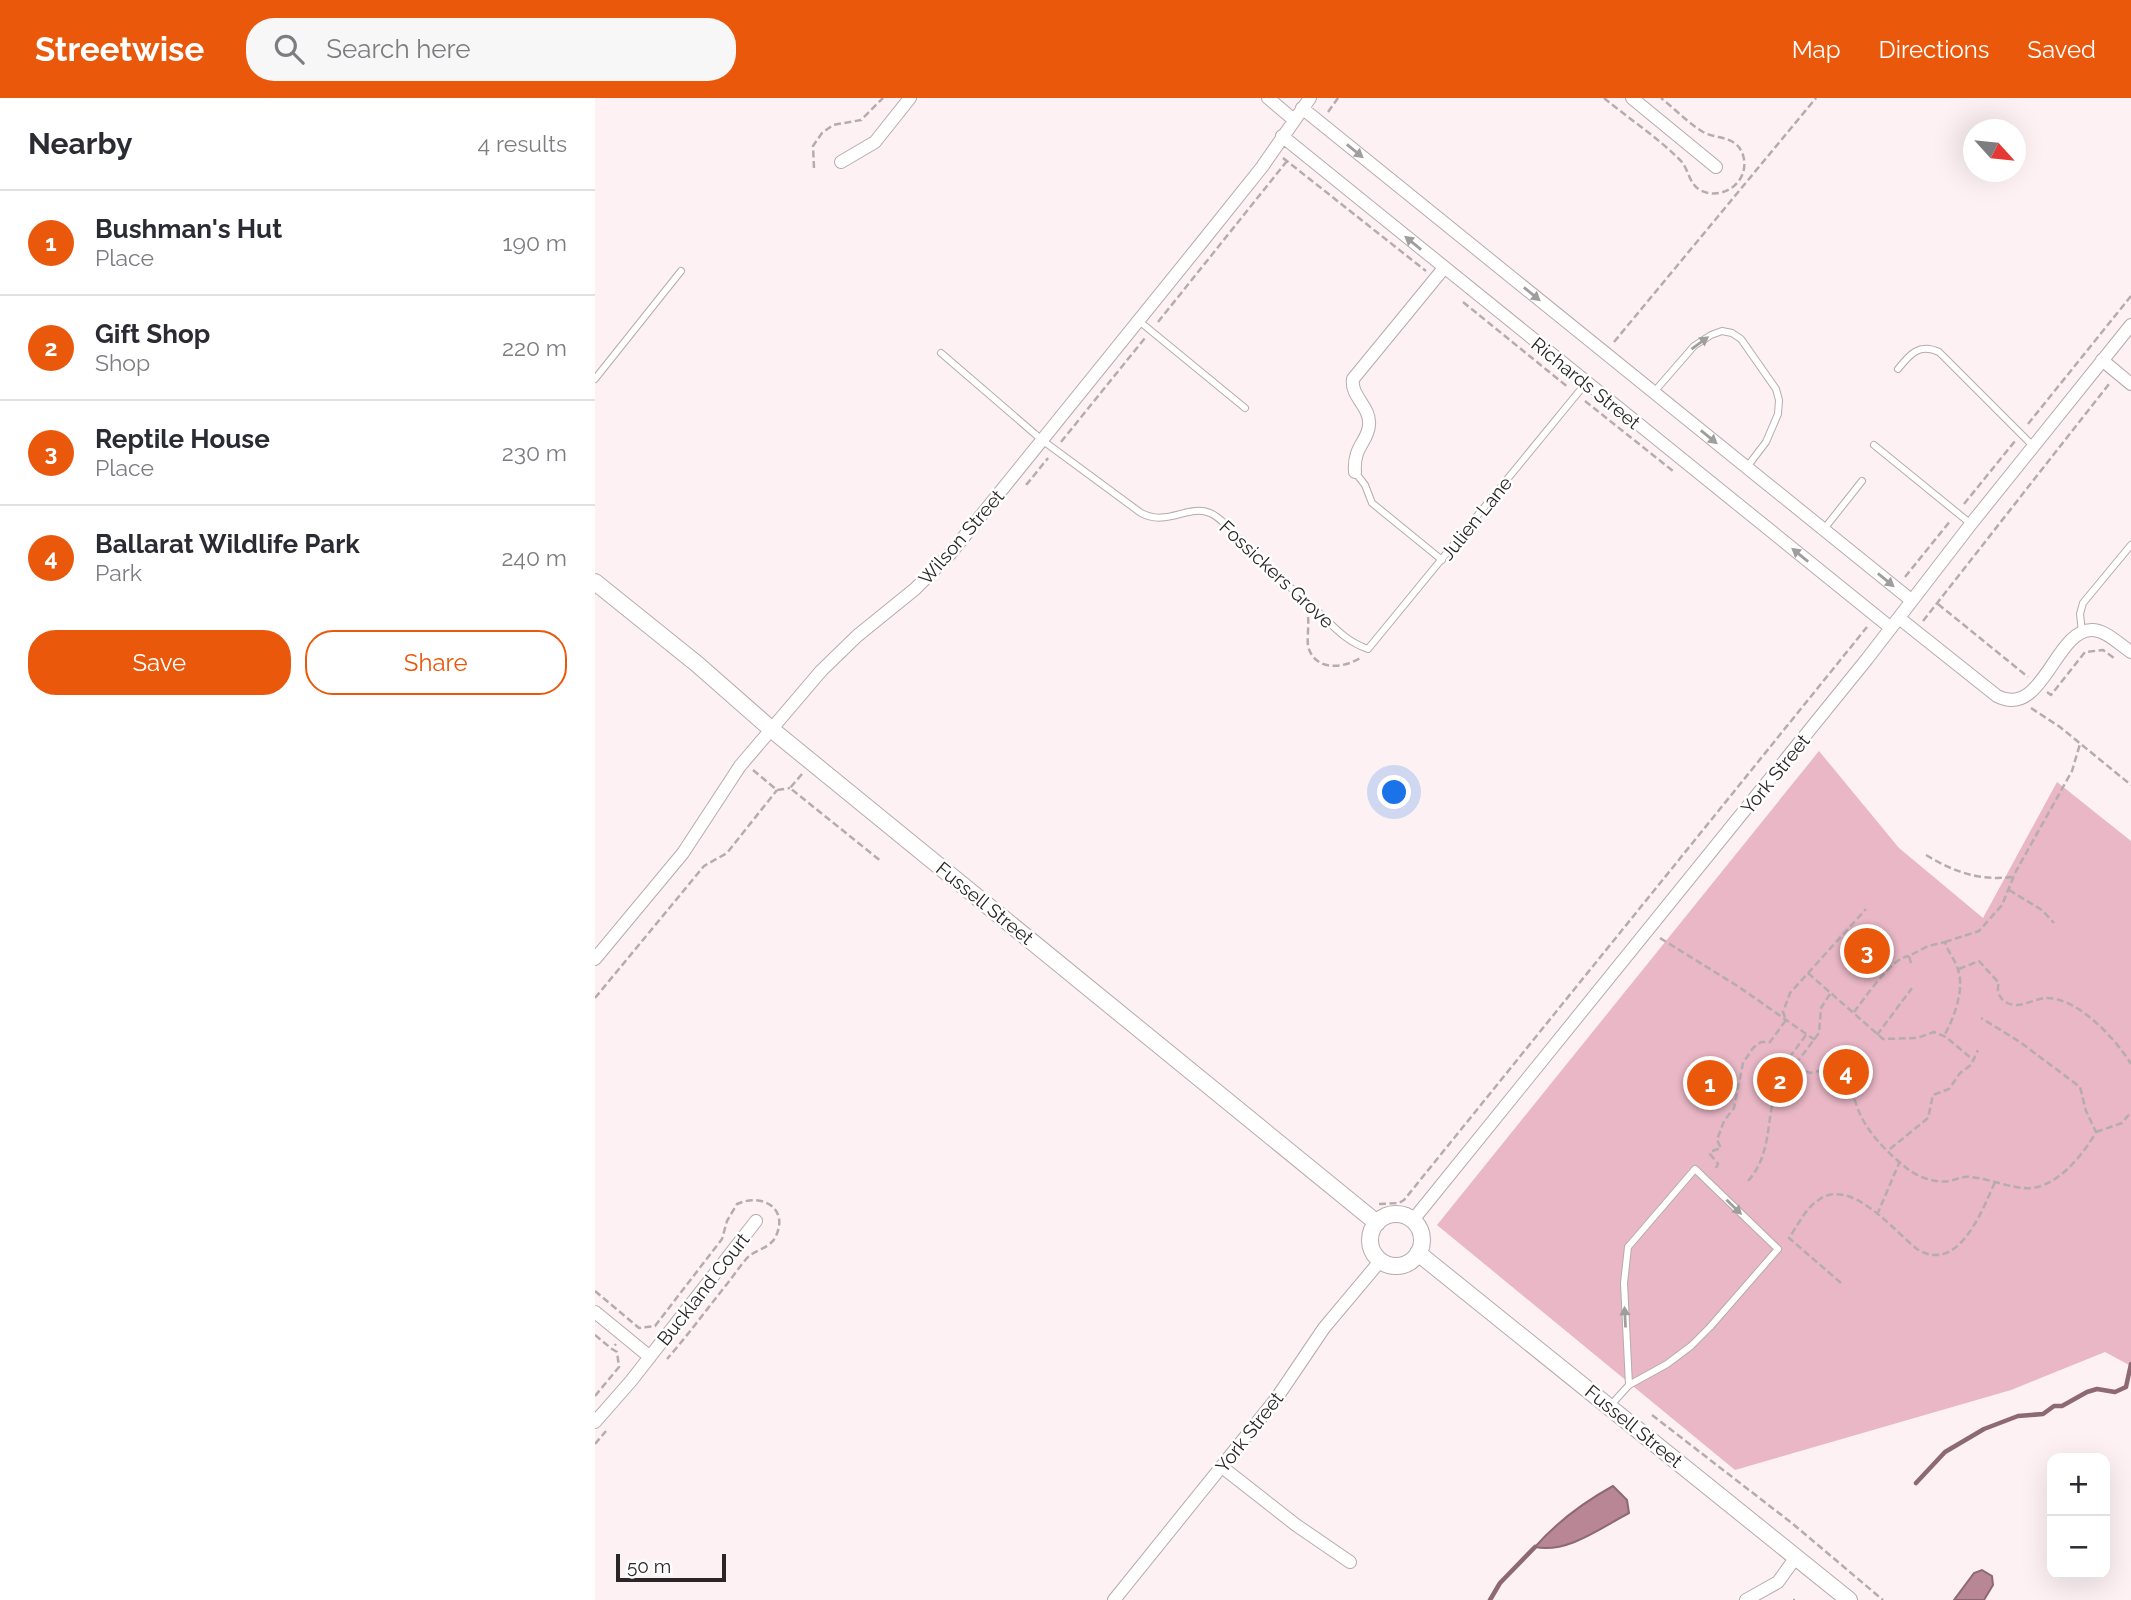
<!DOCTYPE html>
<html lang="en">
<head>
<meta charset="utf-8">
<style>
  body { margin:0; font-family:Raleway,sans-serif; background:#f7f7f7; color:#2b2b33 }
  .controls { position:absolute; right:21px; bottom:21px; display:grid; overflow:hidden; border-radius:14px; box-shadow:0 7px 28px #0002 }
  .controls button { width:63px; height:63px; display:grid; place-items:center; padding:0; border:0; border-bottom:2px solid #e1e1e2; background:#fff; color:#2b2b33; font:35px sans-serif }
  .compass { position:absolute; left:1368px; top:21px; width:63px; height:63px; border-radius:50%; background:#fff; box-shadow:0 7px 28px #0002; rotate:117deg }
  .scale { position:absolute; left:21px; bottom:18px; width:110px; box-sizing:border-box; padding-left:7px; border:4px solid #2a2526; border-top:0; font-size:19px; line-height:24px; white-space:nowrap; color:#2a2526; -webkit-text-stroke:5px #fff; paint-order:stroke }
  .you { position:absolute; left:800px; top:695px; width:24px; height:24px; margin:-18px; border:5px solid #fff; border-radius:50%; background:#1a73e8; box-shadow:0 0 0 10px #1a73e833 }
  .badge { display:grid; place-items:center; width:46px; height:46px; border-radius:50%; background:#ea580c; color:#fff; font-size:23px; font-weight:700 }
  .pin { position:absolute; translate:-50% -50%; border:4px solid #fff; box-shadow:0 2px 7px #0006 }
  .list { margin:0; padding:0; list-style:none }
  h2 { display:flex; justify-content:space-between; align-items:center; height:91px; margin:0; padding:0 28px; font-size:30px }
  h2 small { font-size:23px; font-weight:400; color:#7c7c81 }
  .list li { display:grid; grid-template-columns:46px 1fr auto; gap:21px; align-items:center; box-sizing:border-box; height:105px; padding:0 28px; border-top:2px solid #e1e1e2 }
  .list b { display:block; font-size:26px; white-space:nowrap }
  .list p { margin:0; font-size:23px; white-space:nowrap; color:#7c7c81 }
  .list em { font-size:23px; font-style:normal; color:#7c7c81 }
  .actions { display:flex; gap:14px; padding:21px 28px }
  .actions a { flex:1; padding:16px 0; border:2px solid #ea580c; border-radius:28px; text-align:center; font-size:24px; color:#ea580c }
  .actions .main { background:#ea580c; color:#fff }
  .icon { flex:none; width:38px; height:38px; fill:none; stroke:currentColor; stroke-width:2; stroke-linecap:round; stroke-linejoin:round }
  .map { position:relative; flex:none; width:1536px; height:1502px; overflow:hidden }
  header { display:flex; align-items:center; gap:42px; box-sizing:border-box; height:98px; padding:0 35px; background:#ea580c; color:#fff }
  header strong { font-size:33px }
  nav { display:flex; gap:38px; margin-inline-start:auto; font-size:24px }
  .search { width:490px; height:63px; background:#f7f7f7; display:flex; align-items:center; gap:18px; box-sizing:border-box; padding:0 24px; border-radius:28px; color:#7c7c81; font-size:26px }
  main { display:flex }
  aside { flex:1; background:#fff }
  .map>svg:first-child { display:block }
  .green { fill:#e9b7c5 }
  .water { fill:#b88694; stroke:#8d6973; stroke-width:2 }
  .lines { fill:none; stroke-linecap:round; stroke-linejoin:round }
  .stream { stroke:#8d6973; stroke-width:4.5 }
  .lane-casing { stroke:#b6abae; stroke-width:8 }
  .street-casing { stroke:#b6abae; stroke-width:14 }
  .secondary-casing { stroke:#b6abae; stroke-width:18 }
  .path { stroke:#b6acaf; stroke-width:2.5; stroke-dasharray:7 3.5; stroke-linecap:butt }
  .lane { stroke:#fff; stroke-width:6 }
  .street { stroke:#fff; stroke-width:12 }
  .secondary { stroke:#fff; stroke-width:16 }
  .oneway { fill:#9f9d9d }
  .labels { text-anchor:middle; dominant-baseline:central; stroke-width:5; stroke-linejoin:round; paint-order:stroke }
  .street-label { font-size:19px; fill:#2a2526; stroke:#fff }
</style>
</head>
<body>
<header>
<strong>Streetwise</strong>
<div class="search"><svg class="icon" aria-label="search" viewBox="0 0 24 24"><circle cx="10" cy="10" r="6"/><path d="M15 15l6 6"/></svg>Search here</div>
<nav><a>Map</a><a>Directions</a><a>Saved</a></nav>
</header>
<main>
<aside>
<h2>Nearby<small>4 results</small></h2>
<ul class="list">
<li><span class="badge">1</span><div><b>Bushman's Hut</b><p>Place</p></div><em>190 m</em></li>
<li><span class="badge">2</span><div><b>Gift Shop</b><p>Shop</p></div><em>220 m</em></li>
<li><span class="badge">3</span><div><b>Reptile House</b><p>Place</p></div><em>230 m</em></li>
<li><span class="badge">4</span><div><b>Ballarat Wildlife Park</b><p>Park</p></div><em>240 m</em></li>
</ul>
<div class="actions"><a class="main">Save</a><a>Share</a></div>
</aside>
<div class="map">
<svg width="1536" height="1502" viewBox="0 0 1536 1502">
  <rect width="100%" height="100%" fill="#fdf1f4"/>
  <path class="green" d="M1224 653 1304 750 1388 820 1462 684 1536 743V1268L1510 1254 1416 1292 1140 1372 842 1127Z"/>
  <path class="water" d="M1018 1388 1032 1402 1034 1415C1007 1429 972 1456 940 1449 962 1424 989 1404 1018 1388Z
    M1387 1472 1397 1478 1398 1487 1389 1502H1359L1379 1475Z"/>
  <g class="lines">
    <path class="stream" d="M1321 1385 1350 1354 1389 1331 1423 1318 1448 1316 1459 1308H1467L1492 1294 1502 1291 1520 1294 1531 1289 1536 1266
      M895 1502 905 1485 940 1449"/>
    <g class="lane-casing">
      <path id="lane" d="M544 223 650 310
        M346 255 447 342 546 415C572 429 593 406 615 415 629 421 643 441 654 452 674 473 697 490 718 509 737 526 749 543 773 551L991 285
        M1303 271C1315 256 1324 245 1344 254L1438 348
        M0 281 86 173
        M1059 294 1099 248 1116 237 1127 233 1137 235 1146 241 1181 291 1184 302 1183 316 1171 344 1152 369
        M1279 347 1376 426
        M760 374 770 387 777 405 847 462
        M1229 431 1267 383
        M1487 534 1485 516 1488 505 1536 447
        M1014 1309 1034 1287 1072 1266 1096 1248 1115 1229 1183 1151 1100 1071 1033 1149 1029 1185 1034 1287"/>
    </g>
    <g class="street-casing">
      <path id="street" d="M673 0 699 22
        M1037 0 1121 69
        M707 10 1316 502
        M687 38 1296 530
        M246 64 280 44 315 0
        M1507 262 1536 286
        M760 374C758 348 773 344 774 327 776 309 755 298 758 281L849 170
        M1304 520 1402 598C1448 622 1460 530 1498 532 1512 533 1525 547 1536 554
        M0 861 88 755 145 668 226 573 262 538 320 491 355 456 607 144 667 69 715 0
        M818 1122 1272 561 1376 426 1536 227
        M0 1214 55 1259
        M0 1324 36 1283 161 1123
        M627 1369 701 1427 755 1464
        M519 1502 681 1301 729 1230 786 1162
        M1151 1502 1183 1484 1201 1459"/>
    </g>
    <g class="secondary-casing">
      <path id="secondary" d="M0 484 102 566 176 631 782 1125
        M775 1142a26 26 0 1 1 52 0a26 26 0 1 1-52 0Z
        M823 1155 1254 1502"/>
    </g>
    <path class="path" d="M1009 0C1033 20 1062 39 1084 61 1094 70 1093 85 1105 92 1128 104 1156 83 1148 57 1141 37 1123 42 1108 34 1093 25 1080 11 1066 0
      M733 14 743 0
      M688 60 831 173
      M219 70 218 48 227 35 238 27 266 22 288 0
      M868 204 974 290
      M563 224 692 63
      M1019 244 1221 0
      M990 303 1078 373
      M1433 326 1536 198
      M466 344 550 240
      M431 385 432 386 453 360
      M1369 406 1420 343
      M1310 479 1356 422
      M1343 506 1433 579
      M713 519C714 528 712 539 713 548 719 573 748 571 765 560
      M1328 523 1514 286
      M1452 594 1456 597 1490 554 1508 552 1519 560
      M1436 610 1465 629 1536 687
      M158 672 182 692 195 690
      M207 676 195 690 287 764
      M1331 757C1359 774 1385 783 1417 779
      M1414 792 1447 812 1459 825
      M1065 840 1144 889 1220 942
      M1350 844 1384 833 1407 807 1420 775 1477 673 1485 646
      M1316 865 1314 858 1333 848 1350 844C1353 854 1359 860 1362 869 1371 889 1359 920 1349 938
      M1364 871 1384 863 1404 885C1400 895 1407 906 1420 907 1430 908 1441 900 1452 900 1483 900 1521 941 1536 966
      M1213 875 1288 941 1322 940 1339 934 1351 939 1377 961
      M1235 896 1226 910 1224 935 1200 967 1215 975C1227 971 1240 973 1250 982 1258 990 1260 1006 1265 1016 1275 1038 1296 1058 1314 1072 1325 1080 1341 1085 1355 1083 1362 1081 1368 1078 1376 1079 1393 1081 1411 1088 1428 1090 1459 1094 1488 1057 1501 1034L1491 1013 1485 989 1425 944 1386 920
      M0 900 109 768 132 755 182 692
      M1259 914C1270 900 1297 859 1314 858
      M1282 937 1317 890
      M1188 968 1211 937
      M1501 1034 1527 1025 1536 1014
      M1295 1051 1333 1020 1338 997 1354 991 1365 975 1376 967 1383 952
      M1121 1070 1123 1066 1115 1056 1117 1053 1126 1050 1122 1042 1129 1023 1139 1010 1148 965 1158 950 1166 944H1175L1191 922 1188 914 1195 895 1271 811
      M1153 1083C1176 1057 1171 1027 1180 995
      M784 1106 804 1105 809 1102 1272 529
      M1282 1117 1305 1063
      M1246 1185 1194 1140C1203 1127 1211 1109 1225 1101 1257 1080 1299 1133 1322 1151 1363 1177 1387 1113 1400 1084
      M0 1193 44 1230 60 1228 127 1141 132 1123 142 1106C166 1095 194 1109 181 1138 176 1150 161 1151 152 1160 145 1168 139 1177 132 1186 112 1211 93 1237 72 1261
      M0 1237 17 1251
      M0 1298 24 1269 22 1254 17 1251 21 1246
      M1057 1317 1198 1426 1288 1502
      M0 1346 11 1333
      M1198 1502H1200"/>
    <use href="#lane" class="lane"/>
    <use href="#street" class="street"/>
    <use href="#secondary" class="secondary"/>
  </g>
  <defs><path id="oneway-solid" d="M-6-.8H1V-3.2L6.5 0L1 3.2V.8H-6Z" transform="scale(1.75)"/></defs>
  <g class="oneway">
    <use href="#oneway-solid" transform="translate(760 53) rotate(39)"/>
    <use href="#oneway-solid" transform="translate(818 145) rotate(-141)"/>
    <use href="#oneway-solid" transform="translate(937 196) rotate(39)"/>
    <use href="#oneway-solid" transform="translate(1105 245) rotate(-36)"/>
    <use href="#oneway-solid" transform="translate(1114 339) rotate(39)"/>
    <use href="#oneway-solid" transform="translate(1205 457) rotate(-141)"/>
    <use href="#oneway-solid" transform="translate(1291 482) rotate(39)"/>
    <use href="#oneway-solid" transform="translate(1139 1109) rotate(44)"/>
    <use href="#oneway-solid" transform="translate(1030 1219) rotate(-93)"/>
  </g>
  <g class="labels">
    <g class="street-label">
      <text transform="translate(991 285) rotate(39)">Richards Street</text>
      <text transform="translate(881 420) rotate(-51)">Julien Lane</text>
      <text transform="translate(366 439) rotate(-49)">Wilson Street</text>
      <text transform="translate(682 476) rotate(43)">Fossickers Grove</text>
      <text transform="translate(1180 676) rotate(-51)">York Street</text>
      <text transform="translate(390 805) rotate(39)">Fussell Street</text>
      <text transform="translate(108 1191) rotate(-52)">Buckland Court</text>
      <text transform="translate(1039 1328) rotate(39)">Fussell Street</text>
      <text transform="translate(654 1334) rotate(-52)">York Street</text>
    </g>
  </g>
</svg>
<div class="controls">
<button>+</button>
<button>−</button>
</div>
<svg class="compass" viewBox="-18 -18 36 36"><path d="M0-13l5 13h-10z" fill="#e53935"/><path d="M0 13l5-13h-10z" fill="#7c7c81"/></svg>
<div class="scale">50 m</div>
<div class="you"></div>
<div class="pin badge" style="left:1115px;top:985px">1</div>
<div class="pin badge" style="left:1185px;top:982px">2</div>
<div class="pin badge" style="left:1272px;top:853px">3</div>
<div class="pin badge" style="left:1251px;top:974px">4</div>
</div>
</main>
</body>
</html>
